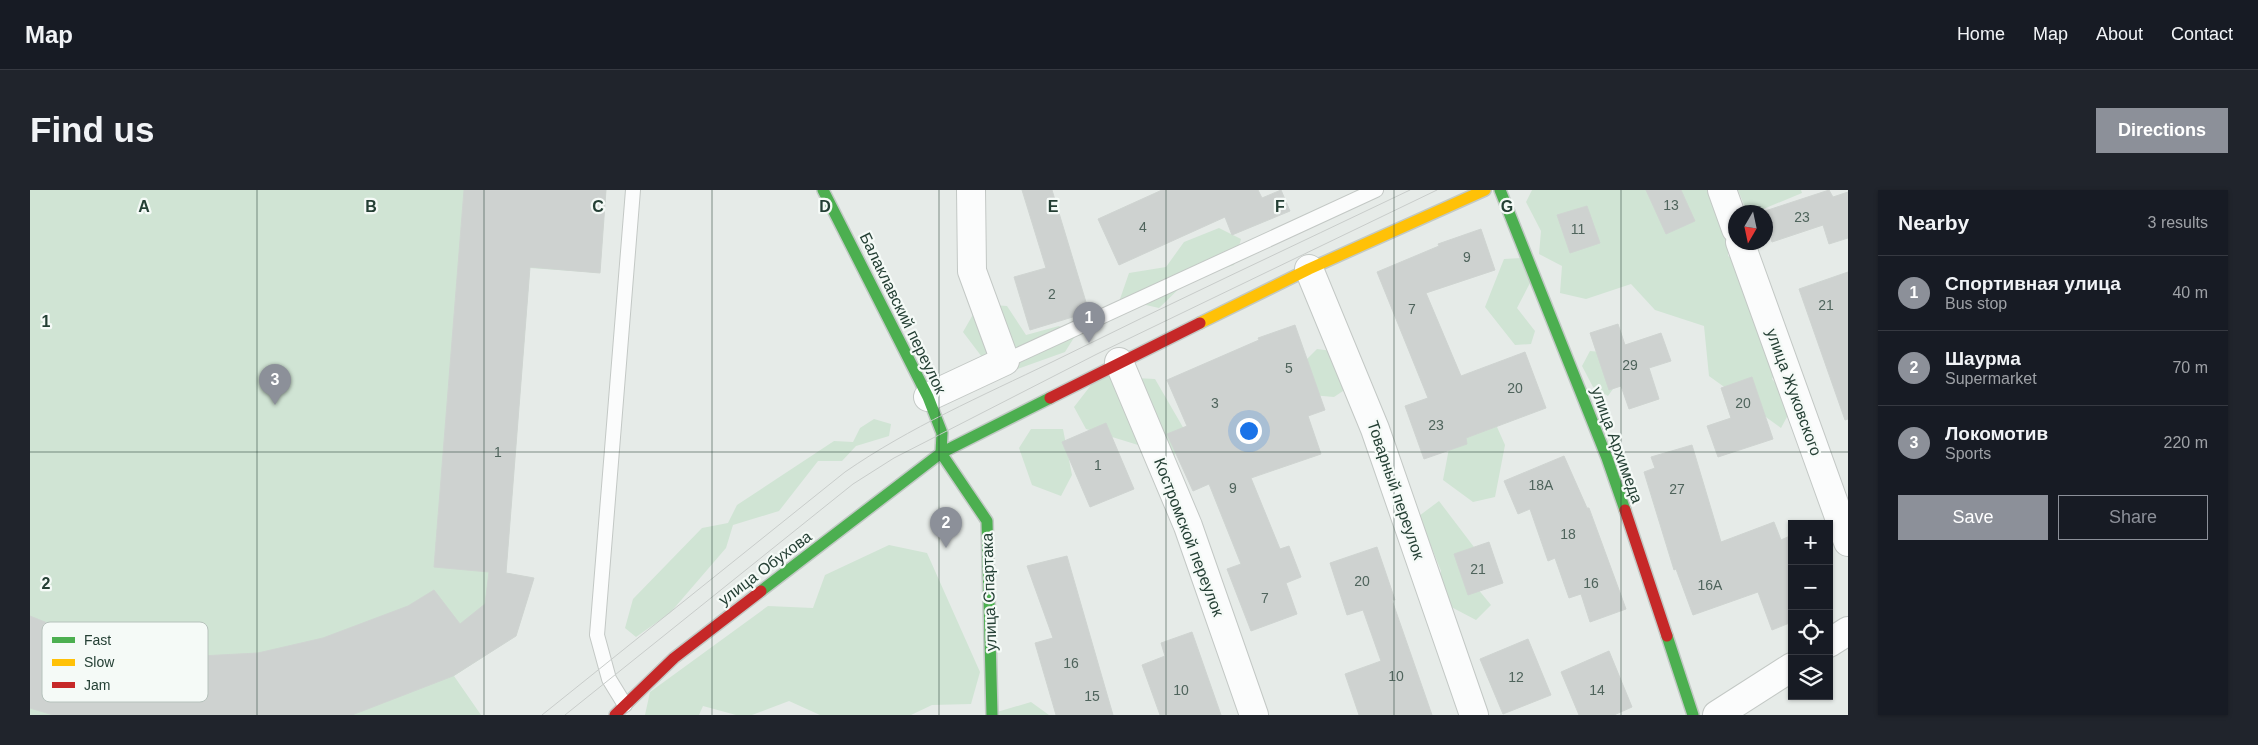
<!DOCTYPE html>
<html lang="en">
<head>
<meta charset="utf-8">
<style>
  body { margin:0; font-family:Helvetica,sans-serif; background:#20242c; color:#f1f3f6 }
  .controls { position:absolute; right:15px; bottom:15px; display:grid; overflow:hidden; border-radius:0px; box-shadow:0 1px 4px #0004 }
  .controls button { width:45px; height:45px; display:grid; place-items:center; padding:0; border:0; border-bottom:1px solid #363941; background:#171b24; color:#f1f3f6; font:25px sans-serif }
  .compass { position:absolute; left:1698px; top:15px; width:45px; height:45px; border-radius:50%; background:#171b24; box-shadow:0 1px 4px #0004; rotate:189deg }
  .you { position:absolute; left:1218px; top:240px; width:18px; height:18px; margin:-12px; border:4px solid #fff; border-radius:50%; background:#1a73e8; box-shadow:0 0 0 8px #1a73e833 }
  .badge { display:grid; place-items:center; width:32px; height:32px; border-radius:50%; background:#8c9099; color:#fff; font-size:16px; font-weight:700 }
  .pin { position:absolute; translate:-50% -41px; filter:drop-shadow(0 1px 2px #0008) }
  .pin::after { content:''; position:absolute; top:26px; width:18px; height:15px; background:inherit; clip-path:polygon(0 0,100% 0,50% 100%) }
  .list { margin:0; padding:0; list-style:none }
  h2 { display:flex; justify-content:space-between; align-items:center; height:65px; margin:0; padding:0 20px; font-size:21px }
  h2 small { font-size:16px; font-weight:400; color:#9ea1a6 }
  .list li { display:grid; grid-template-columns:32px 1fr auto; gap:15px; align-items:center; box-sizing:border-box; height:75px; padding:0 20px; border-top:1px solid #363941 }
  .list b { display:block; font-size:19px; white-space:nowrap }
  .list p { margin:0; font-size:16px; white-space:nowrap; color:#9ea1a6 }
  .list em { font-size:16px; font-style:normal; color:#9ea1a6 }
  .actions { display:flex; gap:10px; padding:15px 20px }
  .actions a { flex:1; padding:11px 0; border:1px solid #8c9099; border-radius:0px; text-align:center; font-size:18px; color:#8c9099 }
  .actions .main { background:#8c9099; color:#fff }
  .icon { flex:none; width:28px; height:28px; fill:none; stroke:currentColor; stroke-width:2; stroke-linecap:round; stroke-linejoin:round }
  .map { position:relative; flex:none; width:1818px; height:525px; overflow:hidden; border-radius:0px }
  header { display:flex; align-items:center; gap:30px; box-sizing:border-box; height:70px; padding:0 25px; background:#171b24; border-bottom:1px solid #363941 }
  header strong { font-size:24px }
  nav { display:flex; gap:28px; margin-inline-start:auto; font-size:18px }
  .intro { display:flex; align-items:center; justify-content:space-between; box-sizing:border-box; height:120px; padding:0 30px }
  h1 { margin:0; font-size:35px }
  .button { padding:12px 22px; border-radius:0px; background:#8c9099; color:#fff; font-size:18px; font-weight:700 }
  main { display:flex; gap:30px; padding:0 30px }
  aside { flex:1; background:#171b24; border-radius:0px; box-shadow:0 1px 4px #0004 }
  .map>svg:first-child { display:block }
  .green { fill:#d0e4d4 }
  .building { fill:#ced2d0; stroke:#cfd4d1 }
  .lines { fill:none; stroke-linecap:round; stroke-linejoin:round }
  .lane-casing { stroke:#c3c8c5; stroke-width:16 }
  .street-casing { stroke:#c3c8c5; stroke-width:30 }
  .fast-casing { stroke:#c2c9c5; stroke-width:14 }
  .slow-casing { stroke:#c2c9c5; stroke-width:14 }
  .jam-casing { stroke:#c2c9c5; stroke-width:14 }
  .lane { stroke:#fbfcfc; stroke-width:14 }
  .street { stroke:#fbfcfc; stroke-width:28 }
  .fast { stroke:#4caf50; stroke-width:11 }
  .slow { stroke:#ffc107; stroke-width:11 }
  .jam { stroke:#c62828; stroke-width:11 }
  .tram { stroke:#c8ccca; stroke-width:1 }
  .grid { fill:none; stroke:#243f34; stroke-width:1; stroke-opacity:0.55 }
  .labels { text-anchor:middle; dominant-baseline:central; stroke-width:4.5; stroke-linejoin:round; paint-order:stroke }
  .number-label { font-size:14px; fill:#4f645c }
  .street-label { font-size:16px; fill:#243f34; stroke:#f5faf7 }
  .key { fill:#f5faf7; stroke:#b6c2bc; stroke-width:1 }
  .key-label { font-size:14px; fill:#243f34 }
  .grid-label { font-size:16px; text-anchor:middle; font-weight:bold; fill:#243f34; stroke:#f5faf7; stroke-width:4.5; stroke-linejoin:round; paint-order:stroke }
</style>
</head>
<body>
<header>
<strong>Map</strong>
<nav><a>Home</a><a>Map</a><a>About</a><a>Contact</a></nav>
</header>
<div class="intro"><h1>Find us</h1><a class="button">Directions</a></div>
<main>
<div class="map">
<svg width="1818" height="525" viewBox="0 0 1818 525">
  <rect width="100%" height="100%" fill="#e6ebe8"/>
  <path class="green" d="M0 0H576L570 83 500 78 476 383 504 388 486 446 424 486 451 525H0Z
    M1502 0H1689L1698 28V66L1714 75 1750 172 1742 189 1764 214 1751 238 1679 186 1674 136 1625 120 1601 94 1556 109 1530 103 1532 76 1509 64 1511 41 1496 12Z
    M1708 0H1771L1772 3 1731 20 1729 22H1717Z
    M1189 38 1211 49 1204 75 1158 90 1129 118 1090 109 1099 83 1136 77 1154 52Z
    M1491 68 1501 91 1487 118 1505 141 1501 154 1485 155 1455 117 1474 69Z
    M949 114 977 116 996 145 1029 136 1045 146 1035 162 979 182 955 171 933 142Z
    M1287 159 1318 163 1328 191 1304 207 1281 205 1269 177Z
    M1560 161 1582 163 1590 189 1578 206 1563 197 1552 176Z
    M1068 186 1125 189 1158 246 1144 266 1056 239 1044 217Z
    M1448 194 1475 255 1465 307 1443 312 1413 290 1421 248Z
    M844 229 861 234 859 246 826 256 812 271H788L749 321 703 335 696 358 640 423 606 447 595 438 603 409 672 338 698 333 707 315 804 251 823 252 830 238Z
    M1001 239H1033L1042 285 1031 306 1002 295 989 258Z
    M1409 311 1447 361 1438 387 1461 415 1446 430 1406 409 1411 381 1389 326Z
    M859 355 897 363 950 482 941 514 902 515 881 525H790L759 511 722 525H706L673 516 669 525H615L620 502 738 416 783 418 795 385Z
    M1001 512 1019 525H957Z"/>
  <path class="building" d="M434 0H576L570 83 500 77 476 383 504 388 486 446 423 486 322 525H23L0 518V426L67 453 151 467 228 463 293 448 378 416 404 400 430 434 455 414 459 382 404 377Z
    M992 0H1022L1059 122 1000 140 984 87 1016 78Z
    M1132 0H1228L1232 8 1251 0 1260 21 1202 45 1195 27 1089 75 1068 29Z
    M1616 0H1651L1665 31 1636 44Z
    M1799 0 1803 7 1818 2V48L1799 54 1793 35 1742 52 1736 32V22H1732Z
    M1557 16 1570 53 1540 63 1527 25Z
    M1451 39 1465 80 1396 103 1431 186 1495 162 1516 218 1436 248 1437 254 1394 269 1375 216 1398 208 1347 82 1409 56 1408 54Z
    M1818 82V229L1815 230 1769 99Z
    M1588 134 1595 155 1631 143 1641 171 1619 178 1629 209 1599 219 1591 196 1579 200 1560 143Z
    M1265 135 1295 220 1278 226 1291 264 1221 288 1250 359 1259 356 1271 387 1256 393 1267 424 1221 441 1197 379 1211 374 1179 294 1163 301 1137 244 1157 236 1137 190 1229 150 1228 148Z
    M1722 187 1743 249 1688 267 1677 236 1701 228 1691 198Z
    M1076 233 1104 299 1060 317 1032 252Z
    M1662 255 1691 352 1744 332 1751 350 1762 345V432L1742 440 1728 402 1663 425 1646 379 1644 380 1614 282 1625 278 1621 267Z
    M1534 266 1557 318H1559L1596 419 1560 432 1551 404 1539 408 1525 368 1518 371 1500 319 1488 324 1474 291Z
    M1459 352 1473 393 1438 405 1424 364Z
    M1347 357 1365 410H1362L1402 525H1329L1315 484 1351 471 1333 420 1317 425 1300 373Z
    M1037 366 1083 525H1026L1005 453 1023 448 997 376Z
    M1162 442 1191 525H1130L1112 475 1135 466 1131 453Z
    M1498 449 1521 505 1473 524 1450 469Z
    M1579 461 1602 517 1584 525H1549L1531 482Z"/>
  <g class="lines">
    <g class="lane-casing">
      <path id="lane" d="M975 171 1346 0
        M595 515 579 489 567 445 603 0"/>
    </g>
    <g class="street-casing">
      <path id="street" d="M1692 0 1706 39
        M1710 52 1818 352
        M1279 79 1345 239 1444 525
        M1089 172 1158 336 1224 525
        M898 207 975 171 942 81 941 0
        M1799 453 1818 441
        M1687 525 1762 477"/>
    </g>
    <g class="fast-casing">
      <path id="fast" d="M793 0 898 207 912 243 911 263
        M1470 0 1577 268 1595 320
        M911 263 957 331 962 525
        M731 401 911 263 1020 208
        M1637 446 1663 525"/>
    </g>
    <g class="slow-casing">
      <path id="slow" d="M1170 133 1279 79 1455 0"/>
    </g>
    <g class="jam-casing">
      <path id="jam" d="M1020 208 1170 133
        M1595 320 1637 446
        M585 525 644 468 731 401"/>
    </g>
    <use href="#lane" class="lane"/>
    <use href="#street" class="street"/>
    <use href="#fast" class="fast"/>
    <use href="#slow" class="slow"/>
    <use href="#jam" class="jam"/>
    <path class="tram" d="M512 525 815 282C880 237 952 206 1022 172 1141 113 1261 57 1380 0
      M535 525 823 294 864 268 1067 164 1407 0"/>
  </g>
  <path class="grid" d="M227 0V525M454 0V525M682 0V525M909 0V525M1136 0V525M1364 0V525M1591 0V525M0 262H1818"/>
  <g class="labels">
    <g class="number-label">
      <text x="1641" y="15">13</text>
      <text x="1772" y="27">23</text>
      <text x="1113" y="37">4</text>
      <text x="1548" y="39">11</text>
      <text x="1437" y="67">9</text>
      <text x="1022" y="104">2</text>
      <text x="1796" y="115">21</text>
      <text x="1382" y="119">7</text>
      <text x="1600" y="175">29</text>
      <text x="1259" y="178">5</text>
      <text x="1485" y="198">20</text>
      <text x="1185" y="213">3</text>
      <text x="1713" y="213">20</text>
      <text x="1406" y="235">23</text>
      <text x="468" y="262">1</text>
      <text x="1068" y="275">1</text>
      <text x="1511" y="295">18А</text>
      <text x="1203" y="298">9</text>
      <text x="1647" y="299">27</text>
      <text x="1538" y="344">18</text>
      <text x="1448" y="379">21</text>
      <text x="1332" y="391">20</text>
      <text x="1561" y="393">16</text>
      <text x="1680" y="395">16А</text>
      <text x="1235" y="408">7</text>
      <text x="1041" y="473">16</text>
      <text x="1366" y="486">10</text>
      <text x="1486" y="487">12</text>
      <text x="1151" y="500">10</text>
      <text x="1567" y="500">14</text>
      <text x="1062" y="506">15</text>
    </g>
    <g class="street-label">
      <text transform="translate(873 123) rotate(64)">Балаклавский переулок</text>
      <text transform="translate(1764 202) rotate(70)">улица Жуковского</text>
      <text transform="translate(1587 255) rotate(70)">улица Архимеда</text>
      <text transform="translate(1366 300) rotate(71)">Товарный переулок</text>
      <text transform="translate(1159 347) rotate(69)">Костромской переулок</text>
      <text transform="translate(735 378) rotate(-37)">улица Обухова</text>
      <text transform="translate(959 402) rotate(-92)">улица Спартака</text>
    </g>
  </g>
  <rect x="12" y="432" width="166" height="80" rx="8" class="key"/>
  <rect x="22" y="447" width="23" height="6" fill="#4caf50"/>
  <rect x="22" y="469" width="23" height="7" fill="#ffc107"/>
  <rect x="22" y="492" width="23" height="6" fill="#c62828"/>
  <g class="key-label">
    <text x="54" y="455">Fast</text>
    <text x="54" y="477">Slow</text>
    <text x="54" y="500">Jam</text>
  </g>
  <g class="grid-label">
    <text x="114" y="22">A</text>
    <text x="341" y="22">B</text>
    <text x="568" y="22">C</text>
    <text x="795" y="22">D</text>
    <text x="1023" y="22">E</text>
    <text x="1250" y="22">F</text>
    <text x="1477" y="22">G</text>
    <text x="16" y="137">1</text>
    <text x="16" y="399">2</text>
  </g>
</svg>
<div class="controls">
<button>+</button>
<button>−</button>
<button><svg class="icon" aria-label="locate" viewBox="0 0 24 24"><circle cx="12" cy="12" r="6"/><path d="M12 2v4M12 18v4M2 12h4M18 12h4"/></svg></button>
<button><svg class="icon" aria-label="layers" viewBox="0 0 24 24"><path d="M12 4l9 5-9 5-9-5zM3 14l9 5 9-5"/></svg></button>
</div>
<svg class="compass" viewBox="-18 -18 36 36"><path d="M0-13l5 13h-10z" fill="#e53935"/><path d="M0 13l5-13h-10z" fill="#9ea1a6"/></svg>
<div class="you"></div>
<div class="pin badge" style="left:1059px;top:153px">1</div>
<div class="pin badge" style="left:916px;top:358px">2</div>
<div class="pin badge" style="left:245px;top:215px">3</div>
</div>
<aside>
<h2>Nearby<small>3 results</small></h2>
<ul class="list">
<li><span class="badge">1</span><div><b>Спортивная улица</b><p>Bus stop</p></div><em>40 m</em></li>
<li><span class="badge">2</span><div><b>Шаурма</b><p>Supermarket</p></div><em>70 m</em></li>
<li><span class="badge">3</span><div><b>Локомотив</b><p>Sports</p></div><em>220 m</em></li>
</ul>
<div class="actions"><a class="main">Save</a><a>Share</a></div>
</aside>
</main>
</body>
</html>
